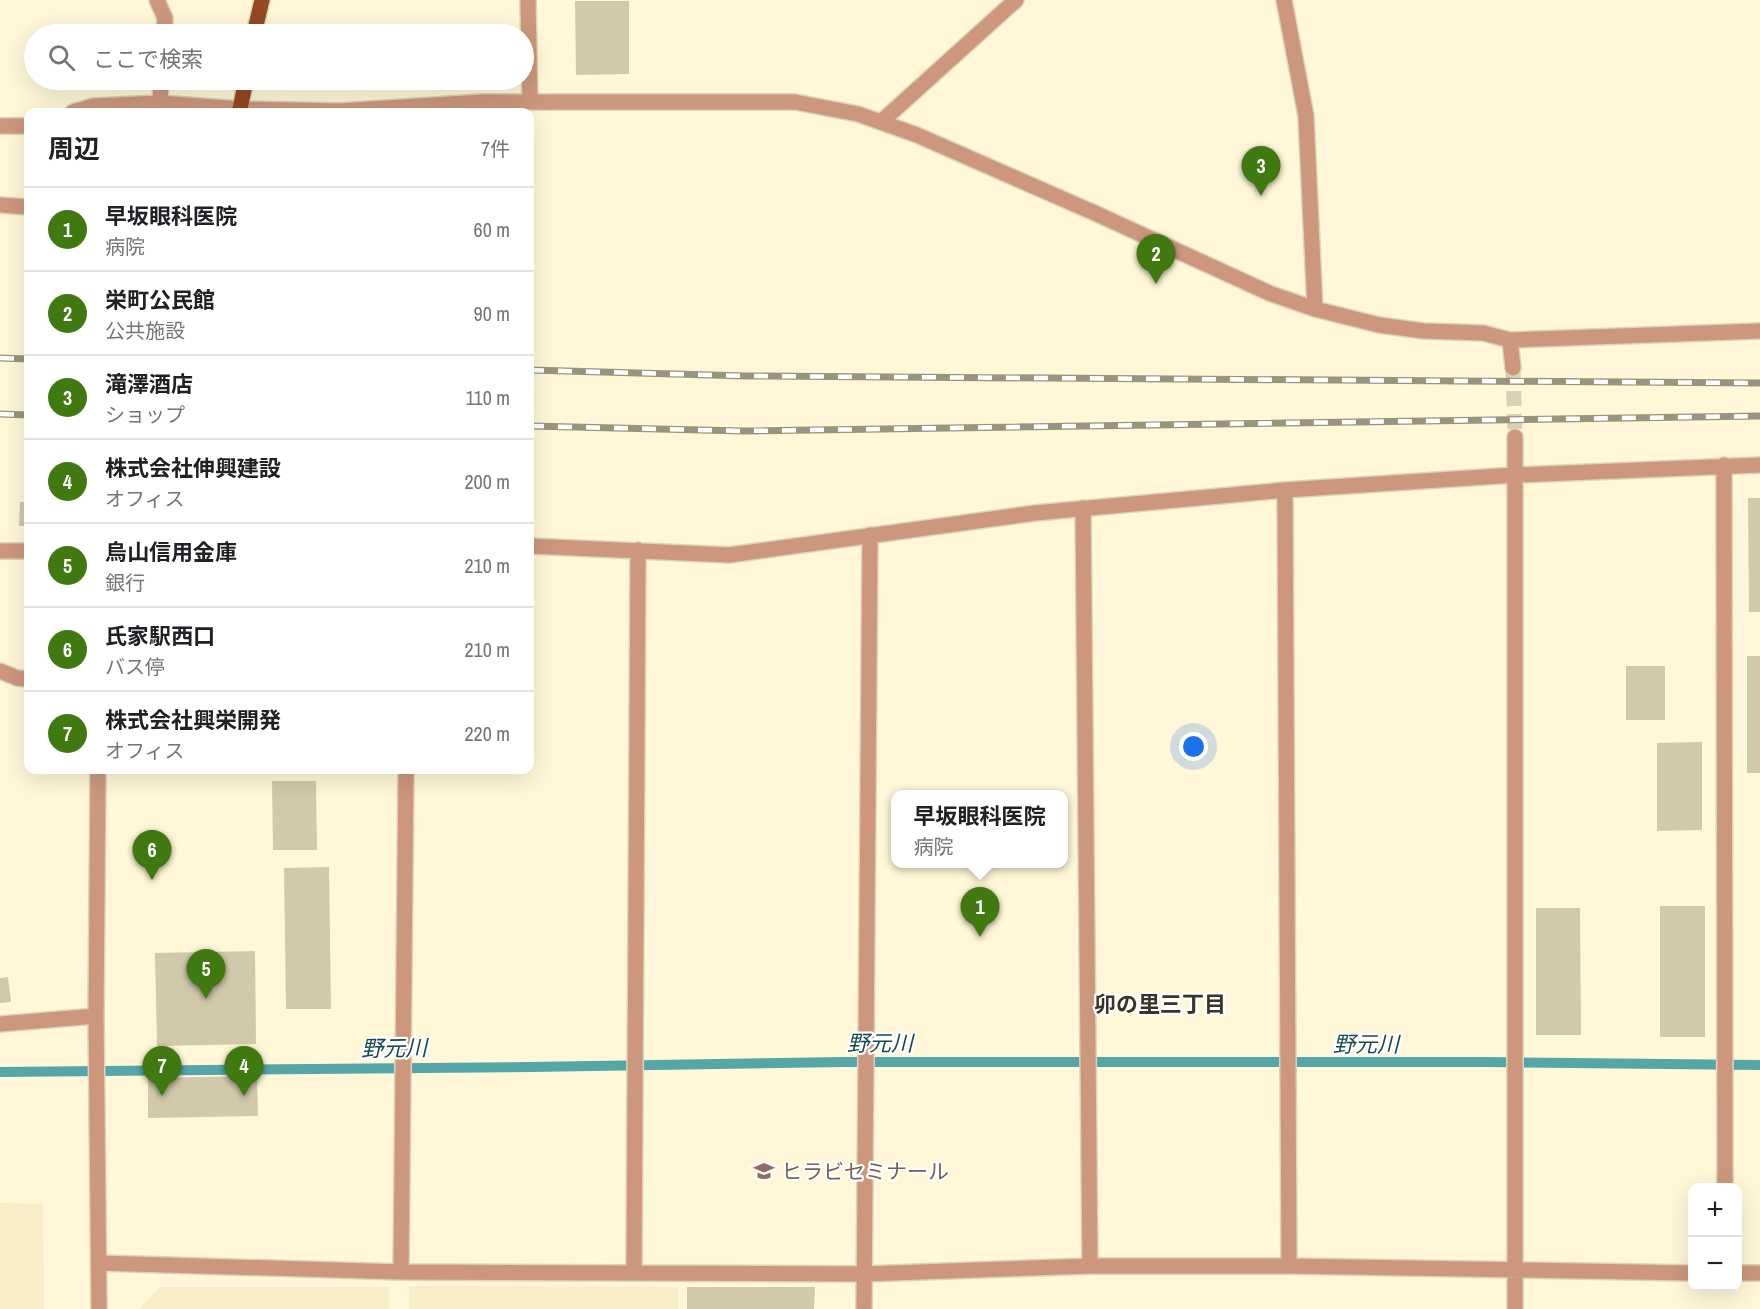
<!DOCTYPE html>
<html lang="ja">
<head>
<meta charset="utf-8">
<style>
  body { margin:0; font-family:"Archivo Narrow","Noto Sans JP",sans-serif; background:#f6f6f6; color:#202124 }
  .controls { position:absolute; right:18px; bottom:18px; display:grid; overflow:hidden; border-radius:12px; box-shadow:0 6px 24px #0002 }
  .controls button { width:54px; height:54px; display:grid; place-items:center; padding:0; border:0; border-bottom:2px solid #e0e0e0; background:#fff; color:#202124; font:30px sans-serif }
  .you { position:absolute; left:1194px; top:747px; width:21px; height:21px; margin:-15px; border:4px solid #fff; border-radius:50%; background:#1a73e8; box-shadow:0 0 0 9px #1a73e833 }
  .badge { display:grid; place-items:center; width:39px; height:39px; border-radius:50%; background:#3f790f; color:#fff; font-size:20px; font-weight:700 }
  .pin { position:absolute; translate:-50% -50px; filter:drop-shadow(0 2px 3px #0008) }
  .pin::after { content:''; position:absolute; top:32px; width:21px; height:18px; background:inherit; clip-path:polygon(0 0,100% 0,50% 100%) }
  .popup { position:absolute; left:891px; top:790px; width:177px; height:78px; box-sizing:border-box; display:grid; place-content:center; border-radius:12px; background:#fff; filter:drop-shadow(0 2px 4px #0005); font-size:20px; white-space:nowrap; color:#757577 }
  .popup b { font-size:22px; color:#202124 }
  .popup::after { content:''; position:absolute; left:50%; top:100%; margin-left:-12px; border:12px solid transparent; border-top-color:#fff }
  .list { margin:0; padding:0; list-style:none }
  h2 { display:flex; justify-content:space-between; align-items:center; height:78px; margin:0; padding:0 24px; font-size:26px }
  h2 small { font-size:20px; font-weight:400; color:#757577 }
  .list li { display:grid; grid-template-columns:39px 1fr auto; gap:18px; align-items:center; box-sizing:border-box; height:84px; padding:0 24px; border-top:2px solid #e0e0e0 }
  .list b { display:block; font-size:22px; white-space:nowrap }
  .list p { margin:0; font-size:20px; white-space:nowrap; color:#757577 }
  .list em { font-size:20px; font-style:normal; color:#757577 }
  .icon { flex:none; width:33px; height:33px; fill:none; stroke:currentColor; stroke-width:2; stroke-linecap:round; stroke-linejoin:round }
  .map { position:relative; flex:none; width:1760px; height:1309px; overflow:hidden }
  .search { position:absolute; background:#fff; box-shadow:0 6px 24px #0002; left:24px; top:24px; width:510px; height:66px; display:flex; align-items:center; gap:15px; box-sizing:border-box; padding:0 21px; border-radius:33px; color:#757577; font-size:22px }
  .panel { position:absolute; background:#fff; box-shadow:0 6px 24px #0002; left:24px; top:108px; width:510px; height:666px; border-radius:12px }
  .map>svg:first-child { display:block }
  .built { fill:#f7edc6 }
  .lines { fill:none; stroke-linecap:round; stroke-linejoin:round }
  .stream { stroke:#55a5a9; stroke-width:10 }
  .building { fill:#d1c9aa }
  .minor-tunnel { stroke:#d7d0b4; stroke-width:15; stroke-dasharray:15 8; stroke-linecap:butt }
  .minor-casing { stroke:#dbd4b8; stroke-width:18 }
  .major-casing { stroke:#dbd4b8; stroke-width:18 }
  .minor { stroke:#cd977d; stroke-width:15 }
  .major { stroke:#944a22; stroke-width:15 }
  .rail-casing { stroke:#99947e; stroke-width:7 }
  .rail { stroke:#fff; stroke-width:4.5; stroke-dasharray:14; stroke-linecap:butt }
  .labels { text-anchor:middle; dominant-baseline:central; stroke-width:4.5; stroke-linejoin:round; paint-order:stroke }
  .education-label { font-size:21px; fill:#785e54; stroke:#fff; text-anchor:start }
  .neighbourhood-label { font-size:22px; font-weight:bold; fill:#373428; stroke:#fff }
  .water-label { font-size:22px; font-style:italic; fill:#14494d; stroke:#fff }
</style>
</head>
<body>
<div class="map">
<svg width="1760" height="1309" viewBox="0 0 1760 1309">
  <rect width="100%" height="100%" fill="#fff7d7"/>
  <path class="built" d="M0 1203 43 1204 44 1309H0Z
    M409 1286 678 1287V1309H409Z
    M160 1287H389V1309H139Z"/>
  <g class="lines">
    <path class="stream" d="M0 1072 530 1067 844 1062H1485L1760 1065"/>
  </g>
  <path class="building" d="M575 1H629V74L576 75Z
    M1748 498H1760V612H1749Z
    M20 502H28V526H19Z
    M1747 656H1760V773H1747Z
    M1626 666H1665V720H1626Z
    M1702 742V830L1657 831V743Z
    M272 781H316L317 850H273Z
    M329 867 331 1009H286L284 868Z
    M1660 906H1705V1037H1660Z
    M1536 908H1580L1581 1035H1536Z
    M255 951 256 1044 157 1046 155 953Z
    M8 977 11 1002 0 1003V978Z
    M257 1076 258 1116 148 1118V1078Z
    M687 1287H815L814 1309H687Z"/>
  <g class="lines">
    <path class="minor-tunnel" d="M1513 368 1515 437"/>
    <g class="minor-casing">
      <path id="minor" d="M157 0 165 18 164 34
        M528 0 530 102
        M1284 0 1306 116 1315 309
        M160 103 161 80
        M73 112 94 106 160 103 240 109 340 111 482 102H795L858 114 917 135 1097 214 1269 293 1315 309 1379 325 1424 331 1483 333 1510 340 1513 368
        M881 122 1016 0
        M0 126H28
        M0 205 28 207
        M1510 340 1760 331
        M1515 437V1309
        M1724 465 1725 1188
        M1285 490 1289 1266
        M1083 508 1090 1266
        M530 546 729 555 1035 513 1285 490 1515 475 1760 465
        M0 551H28
        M0 671 17 678 28 679
        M98 770 96 1016 99 1309
        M0 1024 96 1016
        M100 1263 401 1272 864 1274 1090 1266H1289L1692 1273
        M401 1272 406 770
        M634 1273 638 550
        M1738 1273H1760
        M864 1309 870 535"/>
    </g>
    <g class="major-casing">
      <path id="major" d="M254 34 262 0
        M240 109 246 80"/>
    </g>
    <use href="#minor" class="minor"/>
    <use href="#major" class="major"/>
    <g class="rail-casing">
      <path id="rail" d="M0 358 28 359
        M530 370 746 376 1760 383
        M0 414 28 415
        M530 426 744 431 1760 416"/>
    </g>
    <use href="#rail" class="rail"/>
  </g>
  <defs>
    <g id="school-bare" transform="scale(1.62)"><path d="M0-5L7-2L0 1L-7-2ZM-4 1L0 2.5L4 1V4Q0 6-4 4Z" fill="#8d6e63" stroke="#fff" stroke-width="2.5" paint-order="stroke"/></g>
  </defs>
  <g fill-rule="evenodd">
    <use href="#school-bare" x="764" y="1171"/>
  </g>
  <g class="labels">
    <g class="education-label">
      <text x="781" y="1171">ヒラビセミナール</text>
    </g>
    <g class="neighbourhood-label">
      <text x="1160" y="1004">卯の里三丁目</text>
    </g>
    <g class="water-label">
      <text x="880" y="1043">野元川</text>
      <text x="1366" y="1044">野元川</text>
      <text transform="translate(394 1048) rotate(-1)">野元川</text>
    </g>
  </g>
</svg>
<div class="controls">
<button>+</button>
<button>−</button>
</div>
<div class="you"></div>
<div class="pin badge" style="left:980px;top:937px">1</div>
<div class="popup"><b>早坂眼科医院</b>病院</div>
<div class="pin badge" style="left:1156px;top:284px">2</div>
<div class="pin badge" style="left:1261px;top:196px">3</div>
<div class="pin badge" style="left:244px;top:1096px">4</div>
<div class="pin badge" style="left:206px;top:999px">5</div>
<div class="pin badge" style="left:152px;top:880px">6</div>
<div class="pin badge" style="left:162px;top:1096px">7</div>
<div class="search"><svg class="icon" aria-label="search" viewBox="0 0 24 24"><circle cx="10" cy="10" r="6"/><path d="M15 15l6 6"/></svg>ここで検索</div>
<section class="panel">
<h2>周辺<small>7件</small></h2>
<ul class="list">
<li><span class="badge">1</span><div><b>早坂眼科医院</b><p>病院</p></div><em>60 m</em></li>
<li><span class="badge">2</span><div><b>栄町公民館</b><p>公共施設</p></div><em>90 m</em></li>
<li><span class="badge">3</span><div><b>滝澤酒店</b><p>ショップ</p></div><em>110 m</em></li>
<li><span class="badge">4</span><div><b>株式会社伸興建設</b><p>オフィス</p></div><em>200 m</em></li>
<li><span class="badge">5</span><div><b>烏山信用金庫</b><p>銀行</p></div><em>210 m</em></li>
<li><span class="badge">6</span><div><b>氏家駅西口</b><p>バス停</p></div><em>210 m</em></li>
<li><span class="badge">7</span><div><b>株式会社興栄開発</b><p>オフィス</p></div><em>220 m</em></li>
</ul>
</section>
</div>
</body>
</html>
